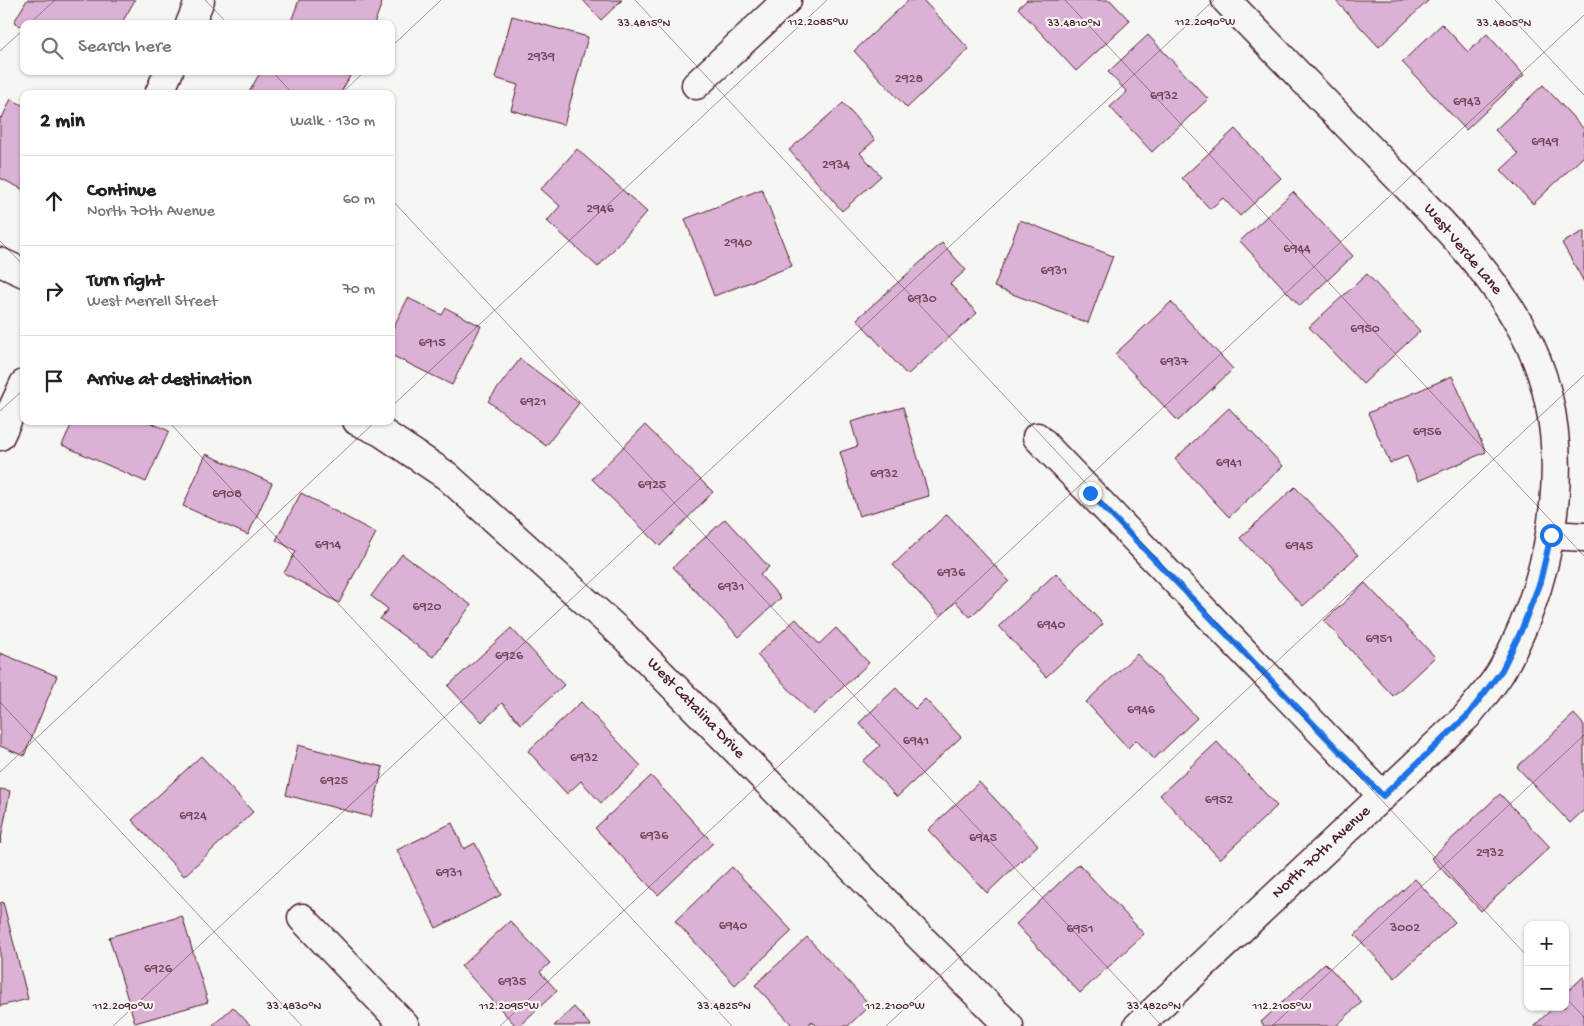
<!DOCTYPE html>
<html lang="en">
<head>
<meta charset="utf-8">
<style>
  body { margin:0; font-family:"Gochi Hand",sans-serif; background:#f2f2f2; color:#222 }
  .controls { position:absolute; right:15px; bottom:15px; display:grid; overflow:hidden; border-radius:10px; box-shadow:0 1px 4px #0004 }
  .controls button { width:45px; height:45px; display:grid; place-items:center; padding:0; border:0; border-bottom:1px solid #e0e0e0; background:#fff; color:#222; font:25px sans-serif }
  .stop { position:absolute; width:15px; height:15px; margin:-11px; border:4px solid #1a73e8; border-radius:50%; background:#fff }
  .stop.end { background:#1a73e8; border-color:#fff; box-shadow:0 1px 5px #0008 }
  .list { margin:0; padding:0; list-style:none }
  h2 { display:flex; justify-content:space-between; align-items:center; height:65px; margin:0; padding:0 20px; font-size:21px }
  h2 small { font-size:16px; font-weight:400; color:#767676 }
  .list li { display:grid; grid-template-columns:32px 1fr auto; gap:15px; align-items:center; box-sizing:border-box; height:90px; padding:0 20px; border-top:1px solid #e0e0e0 }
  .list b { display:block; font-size:19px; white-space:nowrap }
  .list p { margin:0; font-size:16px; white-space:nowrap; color:#767676 }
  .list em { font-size:16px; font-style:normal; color:#767676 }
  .icon { flex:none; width:28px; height:28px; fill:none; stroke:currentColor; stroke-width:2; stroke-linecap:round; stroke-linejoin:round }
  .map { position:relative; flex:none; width:1584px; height:1026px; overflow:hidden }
  .search { position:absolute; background:#fff; box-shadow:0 1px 4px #0004; left:20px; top:20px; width:375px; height:55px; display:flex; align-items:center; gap:12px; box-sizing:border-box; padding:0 18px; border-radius:10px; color:#767676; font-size:19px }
  .panel { position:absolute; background:#fff; box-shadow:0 1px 4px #0004; left:20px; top:90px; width:375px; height:335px; border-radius:10px }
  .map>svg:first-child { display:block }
  .building { fill:#dcb1d6; stroke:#4a1f2b }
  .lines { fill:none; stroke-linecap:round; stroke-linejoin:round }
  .street-casing { stroke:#4a1f2b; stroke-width:31 }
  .street { stroke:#f6f6f2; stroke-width:28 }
  .route { stroke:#1a73e8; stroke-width:6 }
  .ticks { fill:none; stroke:#4a1f2b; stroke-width:1; stroke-opacity:0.45 }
  .labels { text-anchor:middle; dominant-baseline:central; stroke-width:4.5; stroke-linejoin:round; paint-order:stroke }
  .number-label { font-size:14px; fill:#6e4456 }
  .street-label { font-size:16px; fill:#4a1f2b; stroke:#f6f6f2 }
  .ticks-label { font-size:12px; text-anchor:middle; fill:#4a1f2b; stroke:#f6f6f2; stroke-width:4.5; stroke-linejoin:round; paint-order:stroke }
</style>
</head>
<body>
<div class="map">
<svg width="1584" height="1026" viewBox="0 0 1584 1026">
  <rect width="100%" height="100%" fill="#f6f6f2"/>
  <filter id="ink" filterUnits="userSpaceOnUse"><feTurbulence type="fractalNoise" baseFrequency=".02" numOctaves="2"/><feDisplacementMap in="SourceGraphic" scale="10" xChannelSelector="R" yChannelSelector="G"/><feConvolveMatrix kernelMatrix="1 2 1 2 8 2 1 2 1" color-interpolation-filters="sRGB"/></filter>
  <g filter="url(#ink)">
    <path class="building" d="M27 0H135L121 24H71L67 21 65 24H24V28L14 22Z
      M299 0H383L374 24H290Z
      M583 0H622L601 20Z
      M909 0H923L969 49 907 108 854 51Z
      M1027 0H1110L1130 21 1076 71 1018 8Z
      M1335 0H1429L1379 47Z
      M512 16 588 37 564 125 511 110 518 85 495 78Z
      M1442 24 1468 52 1487 34 1524 75 1466 130 1402 62Z
      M1148 35 1208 99 1152 152 1110 107 1127 92 1108 72Z
      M261 71H342L350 76 340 94H248Z
      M1543 85 1584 129V156L1533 204 1501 170 1518 154 1495 130Z
      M11 99 24 106V190L0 178V117L2 118Z
      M843 103 875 140 860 153 881 176 842 211 789 150Z
      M1235 129 1281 178 1240 216 1223 198 1210 209 1182 178Z
      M577 149 647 212 598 267 547 221 560 206 541 189Z
      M762 189 792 266 714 296 685 219Z
      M1293 192 1353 256 1300 306 1240 241Z
      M1020 220 1113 256 1088 323 994 287Z
      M1584 231V282L1562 243Z
      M942 243 966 270 950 284 977 313 907 375 857 319Z
      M1367 274 1420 331 1363 384 1309 327Z
      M408 298 442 315 446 308 481 326 452 385 391 355V332Z
      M1171 302 1233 369 1178 421 1115 354Z
      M520 359 579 403 546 446 488 401Z
      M1452 376 1486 452 1418 481 1407 456 1390 463 1368 413Z
      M903 407 929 496 859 516 840 452 858 446 851 422Z
      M1229 408 1283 466 1229 517 1175 459Z
      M73 421H147L169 431 146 482 62 445Z
      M645 425 713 492 660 546 592 479Z
      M206 454 272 483 248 535 183 506Z
      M1295 487 1358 555 1303 606 1240 538Z
      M301 493 376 533 339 603 284 573 296 551 276 540Z
      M947 514 1009 581 970 617 956 602 940 616 893 565Z
      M725 519 769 567 760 575 781 598 739 637 673 567Z
      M402 554 471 605 433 657 380 619 388 609 371 596Z
      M1056 573 1103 624 1046 677 999 626Z
      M1365 583 1435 657 1393 696 1324 621Z
      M796 619 819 644 836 628 869 663 813 715 757 655Z
      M511 628 564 685 521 724 502 703 482 722 448 686Z
      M0 653 57 676 24 756 0 746Z
      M1137 654 1197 718 1154 759 1136 740 1128 748 1086 702Z
      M896 688 915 709 925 699 961 737 897 797 863 761 880 746 859 723Z
      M581 702 641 766 601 803 581 781 567 794 528 751Z
      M1574 714 1584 725V810L1570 823 1517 767Z
      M1217 742 1277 806 1220 859 1160 795Z
      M298 745 383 767 371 817 286 795Z
      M201 756 253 812 184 876 132 820Z
      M651 776 713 843 658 895 595 828Z
      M979 782 1038 845 987 893 928 830Z
      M0 789 10 791 0 844Z
      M1500 794 1550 847 1481 911 1431 858Z
      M452 823 464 849 475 843 501 895 436 928 397 850Z
      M1079 864 1144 934 1080 993 1016 924Z
      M732 867 792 931 735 985 675 921Z
      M1415 879 1455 922 1395 978 1355 935Z
      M3 902 28 999 0 1006V903Z
      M182 916 208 1002 135 1023 109 937Z
      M510 921 550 963 540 972 557 991 519 1026H516L461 966Z
      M807 937 870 1005 848 1026H817L812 1021 807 1026H793L755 985Z
      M1325 963 1362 1002 1336 1026H1264L1261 1022Z
      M1584 976V1026H1534L1554 1007H1565V994Z
      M233 1007 251 1026H212Z
      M574 1007 591 1026H554Z"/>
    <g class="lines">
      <g class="street-casing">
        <path id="street" d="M190 24 200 0
          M696 85 787 0
          M159 94 169 71
          M0 262 24 273
          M357 421 381 432 447 476 624 636 921 938 1009 1026
          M0 436 24 384
          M1037 437 1383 796
          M1551 535 1584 537
          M302 918 405 1026
          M1138 1026 1467 716C1479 700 1494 685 1503 668 1558 568 1579 432 1522 329 1486 264 1436 217 1385 164 1332 109 1279 55 1226 0"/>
      </g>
      <use href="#street" class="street"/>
    </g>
  </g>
  <g class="lines" filter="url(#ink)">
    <path class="route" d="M1090 493 1383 796 1467 716 1502 670 1521 631 1540 582 1551 535"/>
  </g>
  <path class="ticks" d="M205 0 228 24M635 0 1528 957M1065 0 1584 556M1495 0 1584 95M29 24 55 0M391 47 441 0M0 51 24 29M272 71 293 94M341 94 365 71M391 199 1162 1026M0 241 24 266M391 407 827 0M0 411 24 389M168 421 732 1026M0 702 302 1026M0 772 376 421M1565 997 1584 1017M113 1026 1214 0M500 1026 1584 15M886 1026 1584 375M1272 1026 1584 735"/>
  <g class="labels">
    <g class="number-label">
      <text x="541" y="57">2939</text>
      <text x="909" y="79">2928</text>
      <text x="1164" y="96">6932</text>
      <text x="1467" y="102">6943</text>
      <text x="1545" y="142">6949</text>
      <text x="836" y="165">2934</text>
      <text x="600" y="209">2946</text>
      <text x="738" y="243">2940</text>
      <text x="1297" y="249">6944</text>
      <text x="1054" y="271">6931</text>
      <text x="922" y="299">6930</text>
      <text x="1365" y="329">6950</text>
      <text x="432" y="343">6915</text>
      <text x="1174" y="362">6937</text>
      <text x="533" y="402">6921</text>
      <text x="1427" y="432">6956</text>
      <text x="1229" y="463">6941</text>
      <text x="884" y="474">6932</text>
      <text x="652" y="485">6925</text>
      <text x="227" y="494">6908</text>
      <text x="328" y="545">6914</text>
      <text x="1299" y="546">6945</text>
      <text x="951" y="573">6936</text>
      <text x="731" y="587">6931</text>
      <text x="427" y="607">6920</text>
      <text x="1051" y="625">6940</text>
      <text x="1379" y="639">6951</text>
      <text x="509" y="656">6926</text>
      <text x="1141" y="710">6946</text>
      <text x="916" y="741">6941</text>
      <text x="584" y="758">6932</text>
      <text x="334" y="781">6925</text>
      <text x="1219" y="800">6952</text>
      <text x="193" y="816">6924</text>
      <text x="654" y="836">6936</text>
      <text x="983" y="838">6945</text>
      <text x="1490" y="853">2932</text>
      <text x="449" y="873">6931</text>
      <text x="733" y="926">6940</text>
      <text x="1405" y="928">3002</text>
      <text x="1080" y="929">6951</text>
      <text x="158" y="969">6926</text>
      <text x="512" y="982">6935</text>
    </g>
    <g class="street-label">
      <text transform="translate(1462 250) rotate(50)">West Verde Lane</text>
      <text transform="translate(695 709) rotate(46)">West Catalina Drive</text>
      <text transform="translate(1322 853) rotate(-43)">North 70th Avenue</text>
    </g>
  </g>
  <g class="ticks-label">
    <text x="818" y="25">112.2085°W</text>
    <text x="1205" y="25">112.2090°W</text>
    <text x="644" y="26">33.4815°N</text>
    <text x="1074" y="26">33.4810°N</text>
    <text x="1504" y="26">33.4805°N</text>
    <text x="294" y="1009">33.4830°N</text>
    <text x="724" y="1009">33.4825°N</text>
    <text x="1154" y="1009">33.4820°N</text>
    <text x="123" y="1009">112.2090°W</text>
    <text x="509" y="1009">112.2095°W</text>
    <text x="895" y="1009">112.2100°W</text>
    <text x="1282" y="1009">112.2105°W</text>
  </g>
</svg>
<div class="controls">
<button>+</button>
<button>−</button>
</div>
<div class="stop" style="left:1551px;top:535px"></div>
<div class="stop end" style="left:1090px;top:493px"></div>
<div class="search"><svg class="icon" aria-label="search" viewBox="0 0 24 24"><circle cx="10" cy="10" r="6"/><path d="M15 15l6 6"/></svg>Search here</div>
<section class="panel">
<h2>2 min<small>Walk · 130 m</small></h2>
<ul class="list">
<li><svg class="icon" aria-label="ahead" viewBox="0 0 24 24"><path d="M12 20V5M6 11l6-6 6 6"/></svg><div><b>Continue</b><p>North 70th Avenue</p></div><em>60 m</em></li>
<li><svg class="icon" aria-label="right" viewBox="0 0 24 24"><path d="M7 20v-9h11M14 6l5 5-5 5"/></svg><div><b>Turn right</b><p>West Merrell Street</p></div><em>70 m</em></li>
<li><svg class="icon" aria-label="arrive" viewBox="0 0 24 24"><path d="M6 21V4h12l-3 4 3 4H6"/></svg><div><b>Arrive at destination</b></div></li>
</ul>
</section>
</div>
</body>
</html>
